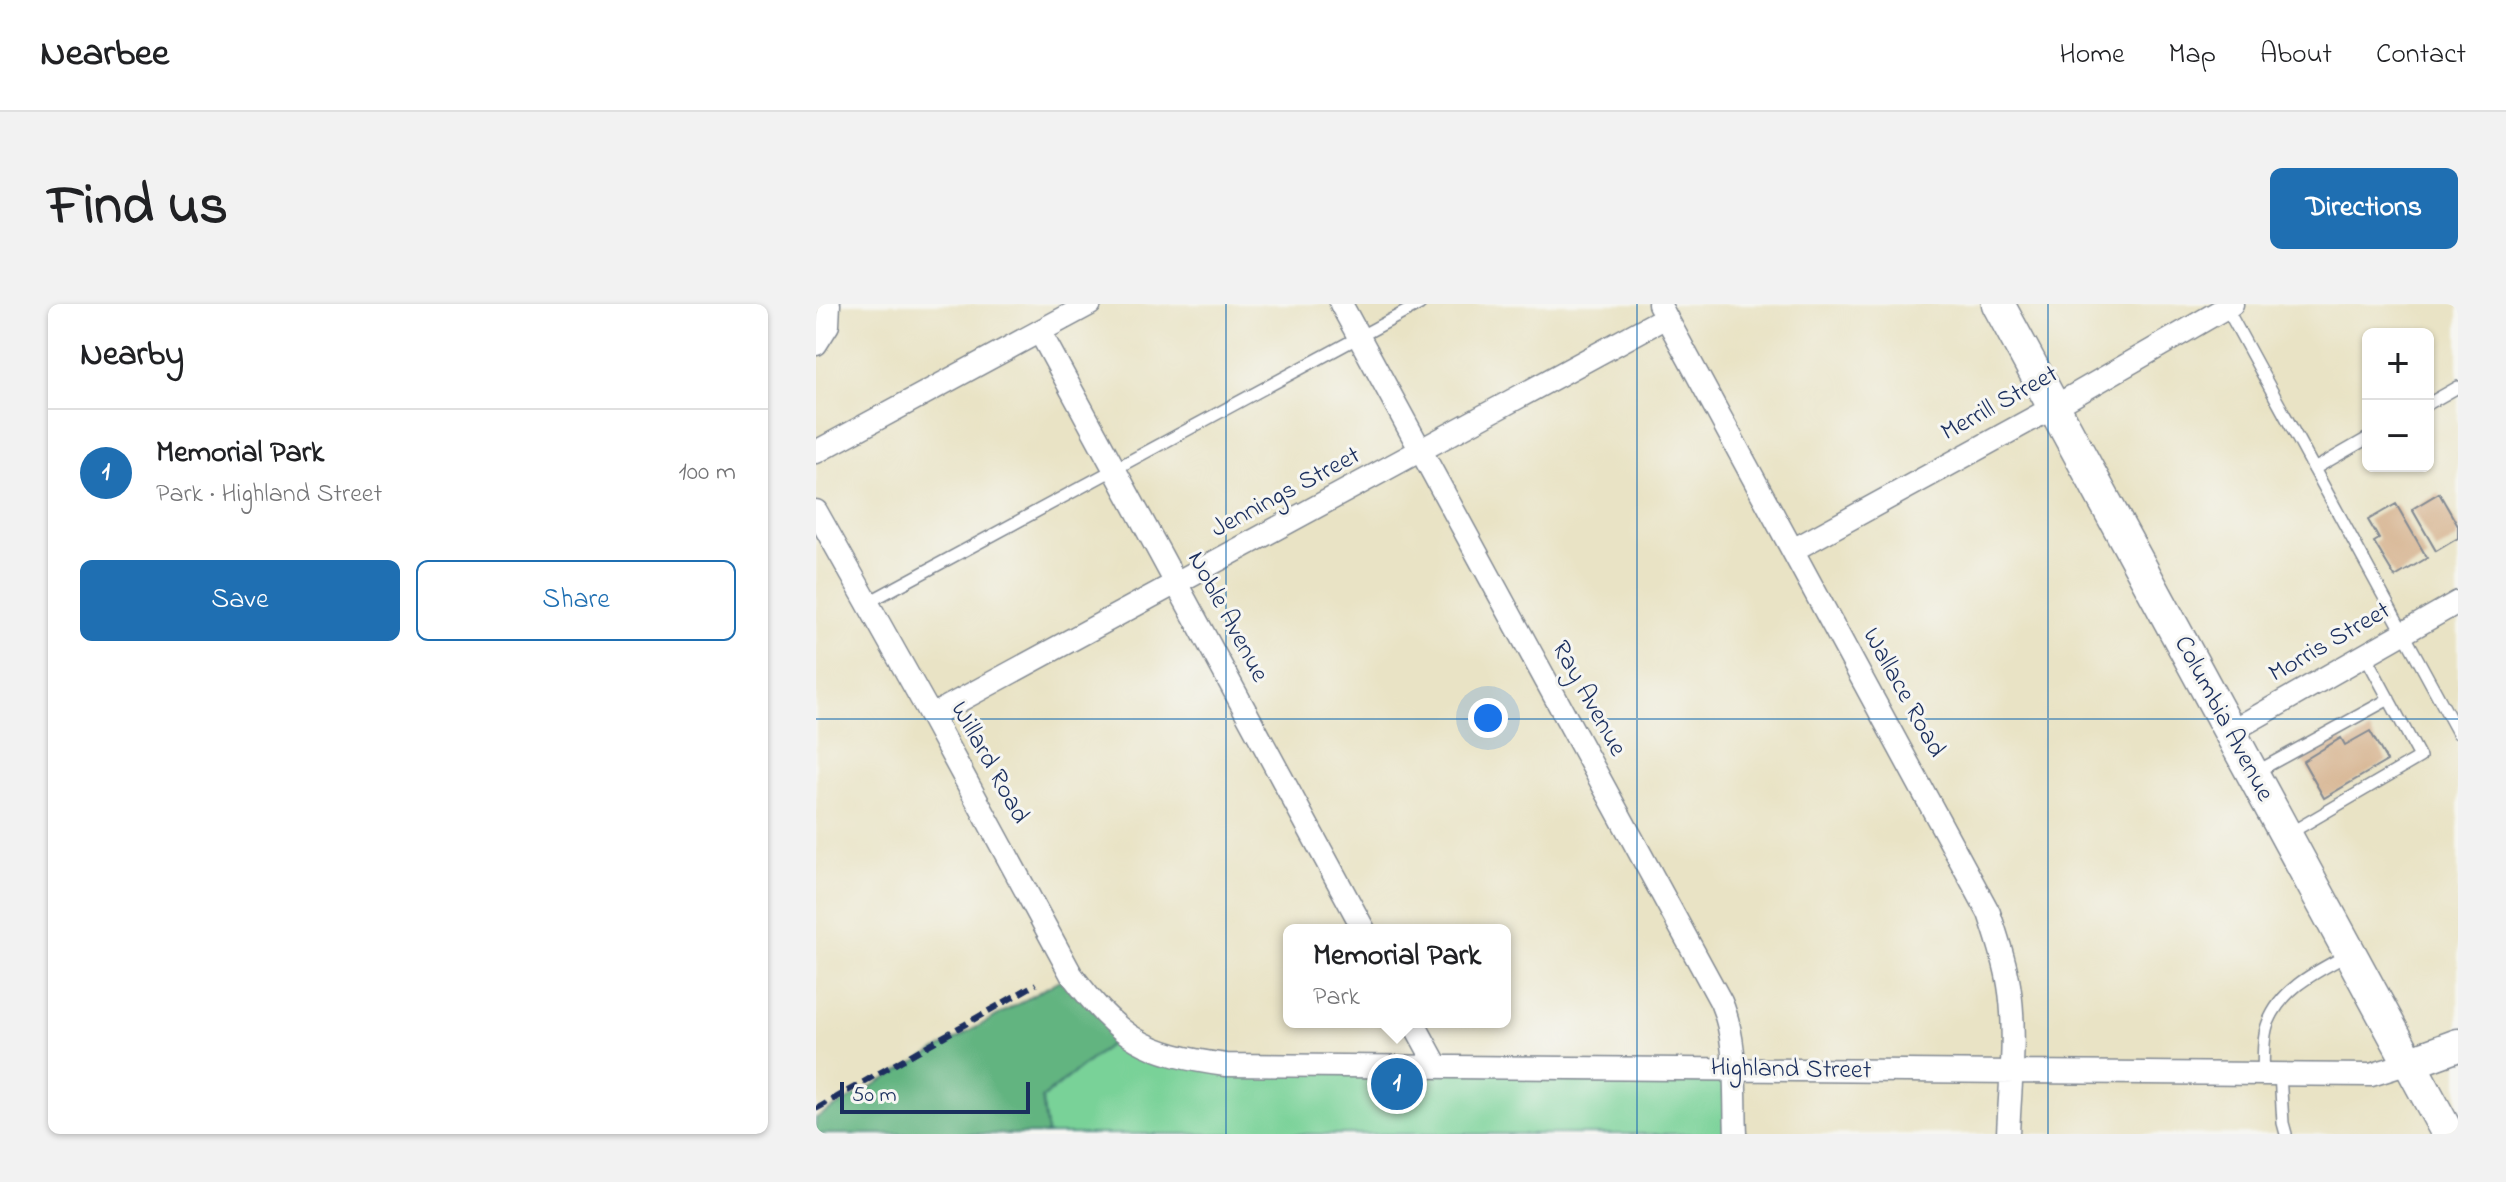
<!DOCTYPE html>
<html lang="en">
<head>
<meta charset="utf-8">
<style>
  body { margin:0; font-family:"Indie Flower",sans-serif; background:#f2f2f2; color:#202124 }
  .controls { position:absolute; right:24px; top:24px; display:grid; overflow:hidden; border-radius:12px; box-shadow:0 2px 6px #0004 }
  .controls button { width:72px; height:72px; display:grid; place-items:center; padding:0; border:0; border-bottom:2px solid #e0e0e0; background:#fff; color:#202124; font:40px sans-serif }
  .scale { position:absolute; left:24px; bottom:20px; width:190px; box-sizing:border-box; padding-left:8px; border:4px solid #1b2f5e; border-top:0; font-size:22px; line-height:28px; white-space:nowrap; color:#1b2f5e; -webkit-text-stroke:6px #f6f6f2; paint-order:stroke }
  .you { position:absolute; left:672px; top:414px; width:28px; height:28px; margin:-20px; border:6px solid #fff; border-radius:50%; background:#1a73e8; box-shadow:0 0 0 12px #1a73e833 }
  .badge { display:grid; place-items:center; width:52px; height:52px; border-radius:50%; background:#1f6fb2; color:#fff; font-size:26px; font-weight:700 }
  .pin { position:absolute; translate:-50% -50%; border:4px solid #fff; box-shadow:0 2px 8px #0006 }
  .popup { position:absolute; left:467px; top:620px; width:228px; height:104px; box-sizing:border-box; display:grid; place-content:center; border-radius:12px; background:#fff; filter:drop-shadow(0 2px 6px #0005); font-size:26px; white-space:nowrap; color:#757577 }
  .popup b { font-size:30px; color:#202124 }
  .popup::after { content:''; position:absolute; left:50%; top:100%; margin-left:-16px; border:16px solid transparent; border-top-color:#fff }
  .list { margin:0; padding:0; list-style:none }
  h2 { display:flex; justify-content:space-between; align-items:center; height:104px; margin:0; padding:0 32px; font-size:34px }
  h2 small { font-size:26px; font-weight:400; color:#757577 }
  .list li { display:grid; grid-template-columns:52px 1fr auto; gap:24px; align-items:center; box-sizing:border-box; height:128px; padding:0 32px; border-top:2px solid #e0e0e0 }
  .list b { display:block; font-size:30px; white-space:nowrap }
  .list p { margin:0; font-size:26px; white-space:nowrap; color:#757577 }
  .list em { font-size:26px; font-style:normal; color:#757577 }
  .actions { display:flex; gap:16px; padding:24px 32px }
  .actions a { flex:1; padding:18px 0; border:2px solid #1f6fb2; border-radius:12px; text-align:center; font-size:28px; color:#1f6fb2 }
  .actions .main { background:#1f6fb2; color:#fff }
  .map { position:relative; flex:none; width:1642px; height:830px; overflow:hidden; border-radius:12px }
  header { display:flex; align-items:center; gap:48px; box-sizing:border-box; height:112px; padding:0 40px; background:#fff; border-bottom:2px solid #e0e0e0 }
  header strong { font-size:38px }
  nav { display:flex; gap:44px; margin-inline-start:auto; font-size:28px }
  .intro { display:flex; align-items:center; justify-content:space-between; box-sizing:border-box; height:192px; padding:0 48px }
  h1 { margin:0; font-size:56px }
  .button { padding:20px 36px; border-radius:12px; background:#1f6fb2; color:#fff; font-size:28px; font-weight:700 }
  main { display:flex; gap:48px; padding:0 48px }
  aside { flex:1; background:#fff; border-radius:12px; box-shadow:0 2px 6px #0004 }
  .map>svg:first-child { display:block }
  .green { fill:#79d298; stroke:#4a807b; stroke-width:2 }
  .forest { fill:#62b480; stroke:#3e726f; stroke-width:2 }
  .building { fill:#d6b28e }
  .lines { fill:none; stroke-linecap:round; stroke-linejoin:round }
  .lane-casing { stroke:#828992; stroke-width:14 }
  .street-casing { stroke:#828992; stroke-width:25 }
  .secondary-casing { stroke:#828992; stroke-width:35 }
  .lane { stroke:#fff; stroke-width:11 }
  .street { stroke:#fff; stroke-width:22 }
  .secondary { stroke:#fff; stroke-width:32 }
  .rail { stroke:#1b2f5e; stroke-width:6; stroke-dasharray:12 6; stroke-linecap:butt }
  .grid { fill:none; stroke:#1f6fb2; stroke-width:2; stroke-opacity:0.55 }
  .labels { text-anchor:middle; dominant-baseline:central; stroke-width:6; stroke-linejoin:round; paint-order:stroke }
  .street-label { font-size:26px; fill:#1b2f5e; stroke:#f6f6f2 }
</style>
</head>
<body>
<header>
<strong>Nearbee</strong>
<nav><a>Home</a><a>Map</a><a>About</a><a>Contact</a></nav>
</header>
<div class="intro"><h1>Find us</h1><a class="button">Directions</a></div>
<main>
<aside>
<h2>Nearby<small></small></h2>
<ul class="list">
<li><span class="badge">1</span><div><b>Memorial Park</b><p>Park · Highland Street</p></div><em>100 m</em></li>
</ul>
<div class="actions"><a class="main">Save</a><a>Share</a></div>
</aside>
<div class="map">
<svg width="1642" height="830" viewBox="0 0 1642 830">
  <rect width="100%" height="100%" fill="#f6f6f2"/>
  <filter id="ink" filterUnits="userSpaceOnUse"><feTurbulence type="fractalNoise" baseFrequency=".0125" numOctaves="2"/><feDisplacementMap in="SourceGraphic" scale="16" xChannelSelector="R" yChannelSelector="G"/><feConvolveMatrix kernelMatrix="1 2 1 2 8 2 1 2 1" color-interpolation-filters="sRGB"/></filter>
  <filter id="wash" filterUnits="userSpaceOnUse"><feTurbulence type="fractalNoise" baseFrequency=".006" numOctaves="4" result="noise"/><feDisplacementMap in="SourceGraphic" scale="32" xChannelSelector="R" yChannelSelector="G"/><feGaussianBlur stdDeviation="1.8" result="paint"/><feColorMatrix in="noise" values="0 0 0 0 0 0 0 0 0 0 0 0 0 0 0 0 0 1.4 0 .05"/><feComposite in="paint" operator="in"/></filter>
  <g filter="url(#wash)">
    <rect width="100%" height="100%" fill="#e9e3c5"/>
    <path class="green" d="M308 729 368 755 917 765 920 830H231L226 795Z"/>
    <path class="forest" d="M255 670 308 729 226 794 231 830H0V814Z"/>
    <g id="blocks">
      <path class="building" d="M1623 189 1642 222V234L1620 247 1596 205Z
        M1580 200 1611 254 1579 273 1558 238 1563 235 1552 216Z
        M1554 427 1571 457 1508 494 1487 457 1525 434 1529 441Z"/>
    </g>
  </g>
  <g filter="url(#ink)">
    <use href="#blocks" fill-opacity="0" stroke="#828992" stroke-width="2"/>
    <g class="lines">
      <g class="lane-casing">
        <path id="lane" d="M1410 3 1642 429
          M1612 100 1642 83
          M1498 165 1552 134
          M51 299 604 0
          M1440 468 1573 395
          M1474 529 1604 453 1549 351
          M1447 770C1448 754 1446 734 1452 719 1466 683 1502 667 1533 650
          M1464 770 1467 819 1470 830"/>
      </g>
      <g class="street-casing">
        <path id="street" d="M525 0 905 698C922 738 918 786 920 830
          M843 0 1173 609C1181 633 1189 656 1193 681 1201 729 1194 781 1192 830
          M224 28 548 626
          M0 40 12 21 13 0
          M0 148 274 0
          M0 207 115 412 255 670C304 735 329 750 410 761L1555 771 1593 759
          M977 246 1238 103 1416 0
          M115 412 850 13
          M1414 428 1642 298
          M597 718 621 762"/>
      </g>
      <g class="secondary-casing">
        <path id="secondary" d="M1182 0 1632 830
          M1593 759 1642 741"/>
      </g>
      <use href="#lane" class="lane"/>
      <use href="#street" class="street"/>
      <use href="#secondary" class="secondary"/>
      <path class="rail" d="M0 805 220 680"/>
    </g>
  </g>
  <path class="grid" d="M410 0V830M821 0V830M1232 0V830M0 415H1642"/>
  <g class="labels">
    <g class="street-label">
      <text transform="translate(1184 100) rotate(-29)">Merrill Street</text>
      <text transform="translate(470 189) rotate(-28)">Jennings Street</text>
      <text transform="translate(411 313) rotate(62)">Noble Avenue</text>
      <text transform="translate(1514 339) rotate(-30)">Morris Street</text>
      <text transform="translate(1087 389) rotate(61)">Wallace Road</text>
      <text transform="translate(772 395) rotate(61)">Ray Avenue</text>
      <text transform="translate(1407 415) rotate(62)">Columbia Avenue</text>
      <text transform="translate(173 459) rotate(61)">Willard Road</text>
      <text transform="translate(975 766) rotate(1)">Highland Street</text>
    </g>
  </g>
</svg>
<div class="controls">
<button>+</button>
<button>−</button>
</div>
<div class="scale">50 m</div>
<div class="you"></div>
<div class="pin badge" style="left:581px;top:780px">1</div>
<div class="popup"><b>Memorial Park</b>Park</div>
</div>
</main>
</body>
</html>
